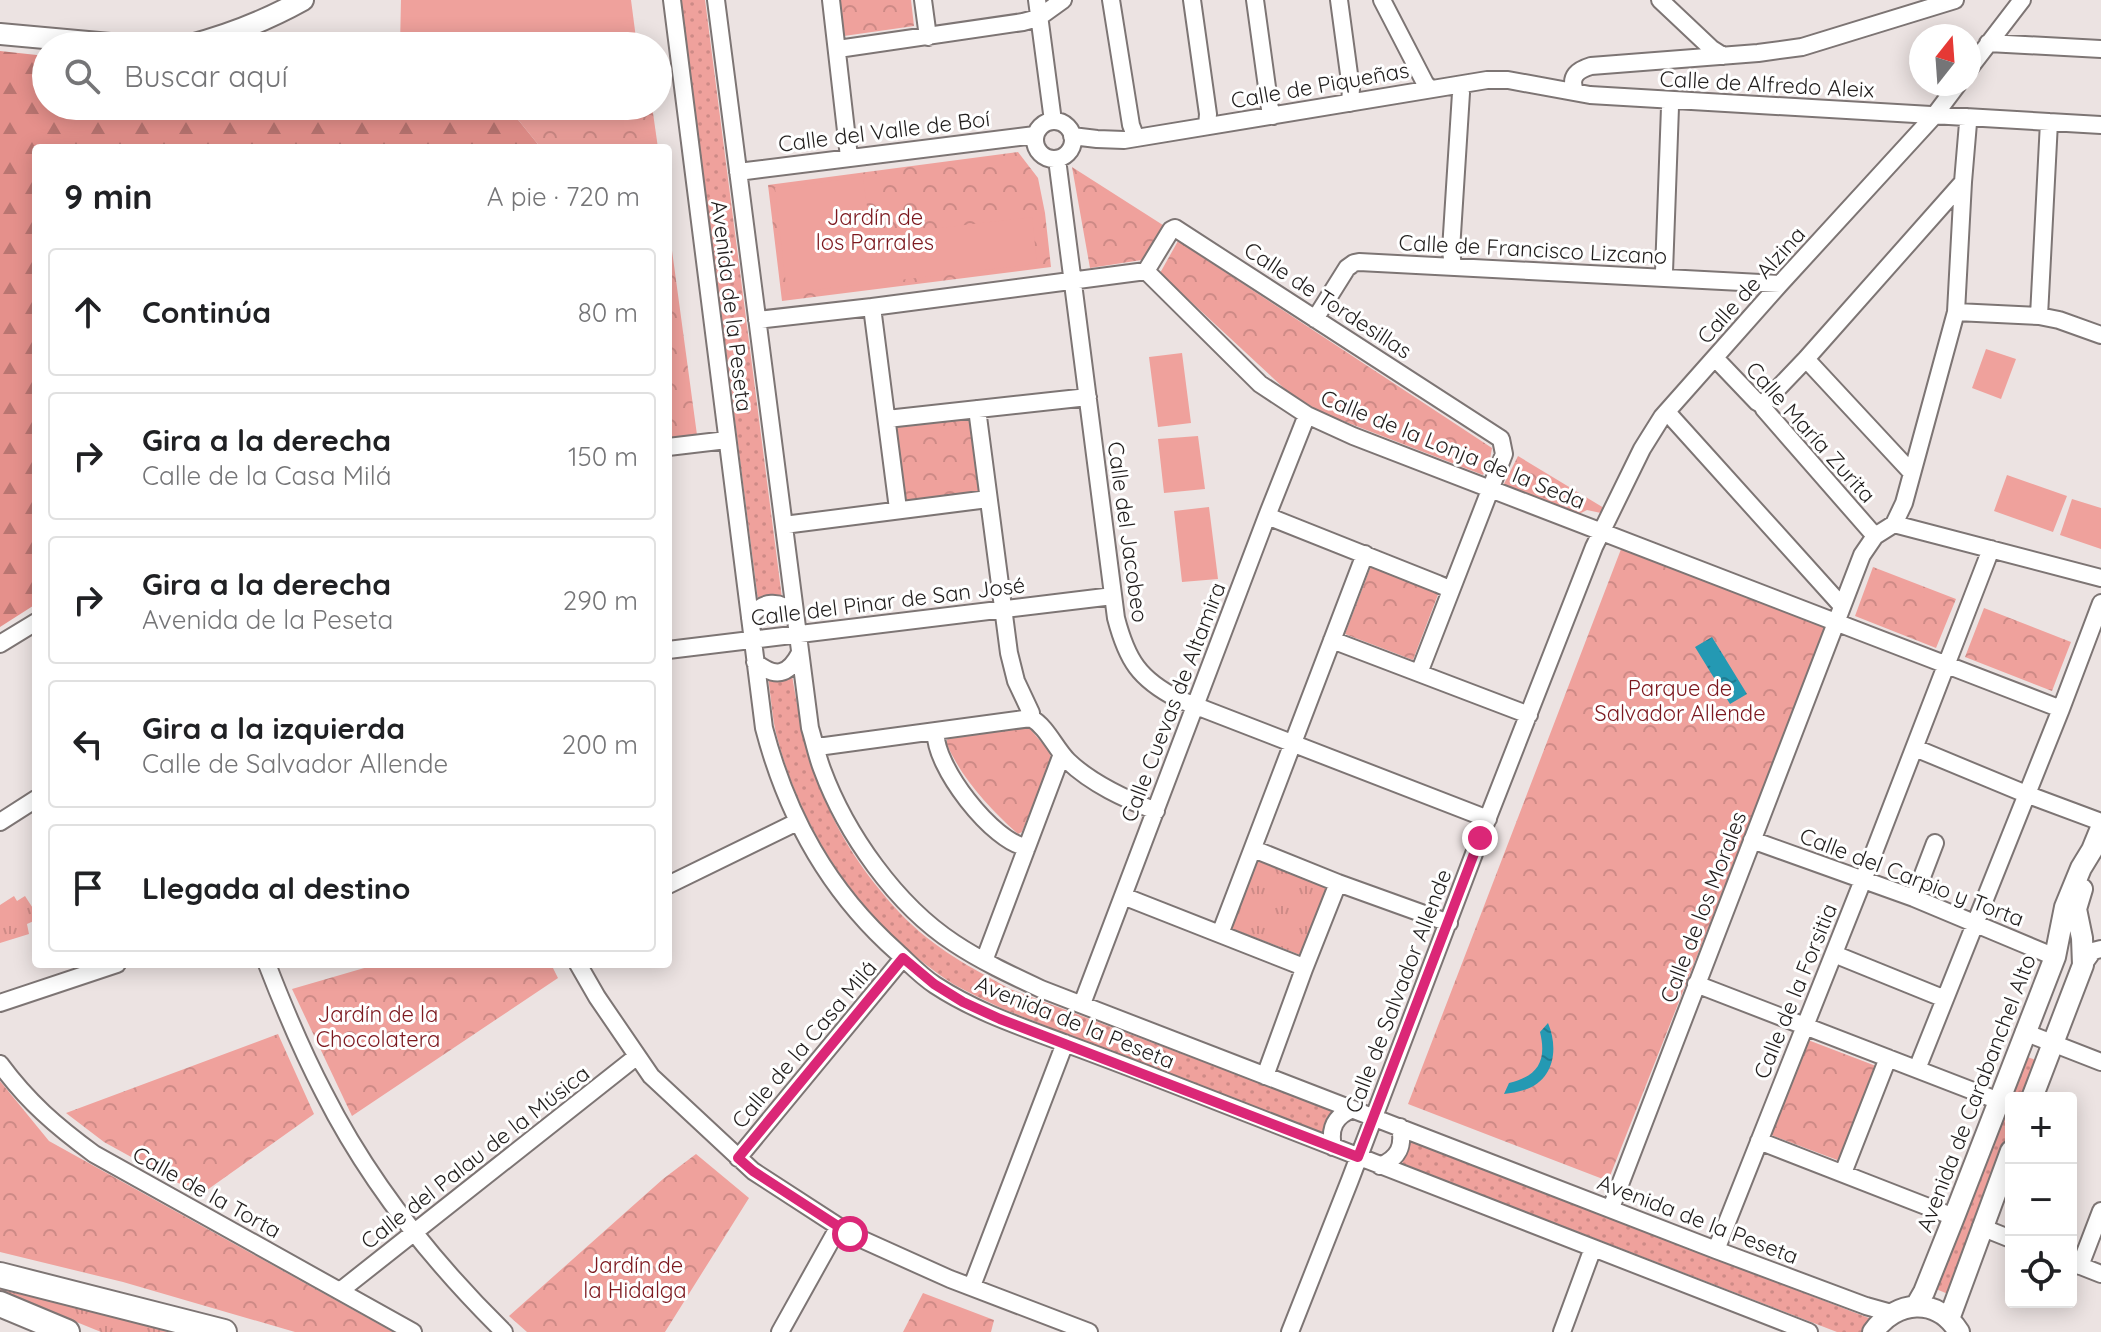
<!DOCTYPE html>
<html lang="es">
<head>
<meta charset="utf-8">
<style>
  body { margin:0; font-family:Quicksand,sans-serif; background:#f2f2f2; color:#202124 }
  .controls { position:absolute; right:24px; bottom:24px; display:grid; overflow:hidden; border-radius:8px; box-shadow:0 4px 20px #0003 }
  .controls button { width:72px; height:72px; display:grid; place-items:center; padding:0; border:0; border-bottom:2px solid #e0e0e0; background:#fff; color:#202124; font:40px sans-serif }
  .compass { position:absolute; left:1909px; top:24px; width:72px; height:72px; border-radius:50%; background:#fff; box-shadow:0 4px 20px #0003; rotate:17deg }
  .stop { position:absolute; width:24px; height:24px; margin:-18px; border:6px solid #db2777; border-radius:50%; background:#fff }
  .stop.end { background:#db2777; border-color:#fff; box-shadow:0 2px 8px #0008 }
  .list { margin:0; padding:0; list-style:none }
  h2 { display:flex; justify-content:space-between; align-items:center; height:104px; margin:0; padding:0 32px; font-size:34px }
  h2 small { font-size:26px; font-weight:400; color:#757577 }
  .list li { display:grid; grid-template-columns:52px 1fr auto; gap:24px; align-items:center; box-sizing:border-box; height:128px; margin:0 16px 16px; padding:0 16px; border:2px solid #e0e0e0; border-radius:8px }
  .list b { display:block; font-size:30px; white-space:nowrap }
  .list p { margin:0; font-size:26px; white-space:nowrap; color:#757577 }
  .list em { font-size:26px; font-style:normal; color:#757577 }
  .icon { flex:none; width:44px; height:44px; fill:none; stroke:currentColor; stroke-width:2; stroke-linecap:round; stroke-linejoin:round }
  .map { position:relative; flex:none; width:2101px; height:1332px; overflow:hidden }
  .search { position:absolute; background:#fff; box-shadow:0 4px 20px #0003; left:32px; top:32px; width:640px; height:88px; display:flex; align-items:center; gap:20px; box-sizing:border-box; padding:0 28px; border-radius:44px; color:#757577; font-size:30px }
  .panel { position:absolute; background:#fff; box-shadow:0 4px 20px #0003; left:32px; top:144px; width:640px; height:824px; border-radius:8px }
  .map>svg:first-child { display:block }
  .grass { fill:url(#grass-tufts) }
  .forest { fill:url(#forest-firs) }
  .park { fill:url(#park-crowns) }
  .garden { fill:url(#garden-dots) }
  .pitch { fill:#efa19c }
  .water { fill:url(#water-ripples) }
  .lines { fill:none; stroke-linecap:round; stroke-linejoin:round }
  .minor-casing { stroke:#7d7574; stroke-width:20 }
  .major-casing { stroke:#7d7574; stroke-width:24 }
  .highway-casing { stroke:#7d7574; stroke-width:28 }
  .minor { stroke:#fff; stroke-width:16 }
  .major { stroke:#fff; stroke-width:20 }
  .highway { stroke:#fff; stroke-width:24 }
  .route { stroke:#db2777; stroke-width:10 }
  .labels { text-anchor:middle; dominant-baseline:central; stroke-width:6; stroke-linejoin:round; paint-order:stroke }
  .street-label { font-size:22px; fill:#211e1d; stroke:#fff }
  .park-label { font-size:22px; fill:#7c181e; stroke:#fff }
</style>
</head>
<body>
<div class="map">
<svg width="2101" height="1332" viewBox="0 0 2101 1332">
  <defs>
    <pattern id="grass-tufts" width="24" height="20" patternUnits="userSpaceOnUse" patternTransform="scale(2)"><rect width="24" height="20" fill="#efa19c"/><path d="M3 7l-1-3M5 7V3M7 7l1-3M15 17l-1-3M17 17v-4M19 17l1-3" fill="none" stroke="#cd8a86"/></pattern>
    <pattern id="forest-firs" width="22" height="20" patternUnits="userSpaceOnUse" patternTransform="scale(2)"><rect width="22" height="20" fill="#e5908b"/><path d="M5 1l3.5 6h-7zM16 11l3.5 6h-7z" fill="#b97571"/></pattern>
    <pattern id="park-crowns" width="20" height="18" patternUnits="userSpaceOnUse" patternTransform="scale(2)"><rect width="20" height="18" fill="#efa19c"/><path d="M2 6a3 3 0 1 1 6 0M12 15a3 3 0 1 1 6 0" fill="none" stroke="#cd8a86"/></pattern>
    <pattern id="garden-dots" width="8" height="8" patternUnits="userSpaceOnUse" patternTransform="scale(2)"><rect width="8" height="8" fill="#efa19c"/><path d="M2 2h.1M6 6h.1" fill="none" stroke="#cd8a86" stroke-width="1.8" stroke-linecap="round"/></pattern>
    <pattern id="water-ripples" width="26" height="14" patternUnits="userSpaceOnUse" patternTransform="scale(2)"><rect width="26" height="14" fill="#2499b3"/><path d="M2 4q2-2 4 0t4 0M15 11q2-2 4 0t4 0" fill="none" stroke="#1f7c91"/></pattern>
  </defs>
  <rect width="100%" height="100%" fill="#ece3e2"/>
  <path class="grass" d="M1256 860 1329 888 1303 956 1230 928Z
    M14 896 17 901 25 896 36 913V920L27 924 29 934 0 943V905Z
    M0 1286 169 1332H101L0 1291Z"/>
  <path class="forest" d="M0 51 46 56V106H507L541 148H36V604L0 627Z"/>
  <path class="park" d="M839 0H911L914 26 844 36Z
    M507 106H652L658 148H541Z
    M1018 152 1038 178 1045 213 1051 267 782 301 768 185Z
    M1072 167 1166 227 1148 259 1090 268Z
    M668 221 697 435 668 438Z
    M1178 241 1492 448 1490 459 1483 475 1320 412 1286 390 1160 273Z
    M977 409 988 499 898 509 887 419Z
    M1518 456 1604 508 1601 513 1587 510 1579 514 1503 486Z
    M1623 544 1828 625 1608 1181 1408 1104Z
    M1371 566 1439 592 1413 660 1345 634Z
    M1873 567 1956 599 1936 648 1855 616Z
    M1984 608 2071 642 2052 691 1965 657Z
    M1023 728 1030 729 1050 752 1051 760 1022 832 1018 834C988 807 963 780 946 743L948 738Z
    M378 964H551L558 978 352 1116 292 989Z
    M278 1034 314 1114 200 1195 104 1142 66 1113Z
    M1808 1040 1876 1066 1840 1161 1771 1135Z
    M0 1081 49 1141 393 1332H295L123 1282 0 1252Z
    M696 1154 749 1198 665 1332H527L509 1316 663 1179Z
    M923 1293 994 1320 991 1332H903Z"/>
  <path class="garden" d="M681 0H705L782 598 758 600Z
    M792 675C805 756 824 819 875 884 890 903 907 922 926 937 952 958 981 973 1010 989L1334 1111 1327 1122 1325 1135 1003 1009C987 1001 969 993 953 984 864 926 802 836 776 733 772 716 771 696 768 678Z
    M2024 1056 2036 1060 2022 1098H2011V1127L1948 1294 1936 1289Z
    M1409 1141 1874 1320 1869 1332H1837L1402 1164Z"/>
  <path class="pitch" d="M401 0H631L637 46H400Z
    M863 177 871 236 1032 217 1037 264 787 293 775 188Z
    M1986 349 2016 359 2001 399 1972 388Z
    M1182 353 1191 423 1158 427 1149 357Z
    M1198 436 1205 489 1164 493 1158 439Z
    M2007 475 2067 496 2053 532 1994 511Z
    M2072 499 2101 508V549L2060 535Z
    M1209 507 1218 579 1182 582 1174 511Z"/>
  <path class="water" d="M1712 637 1747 694 1730 704 1695 647Z
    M1548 1023C1559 1049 1554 1081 1524 1090 1518 1092 1511 1093 1504 1094L1509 1083C1538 1076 1547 1061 1540 1032Z"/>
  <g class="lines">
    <g class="minor-casing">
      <path id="minor" d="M672 0 764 728C787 816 828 891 897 952 909 963 921 976 935 985 976 1012 1022 1027 1067 1044 1119 1063 1170 1083 1221 1103 1417 1179 1613 1255 1809 1332
        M716 0 810 728C814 741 817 756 822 769 846 834 896 905 954 943 981 961 1011 975 1041 989L1716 1250 1866 1306 1891 1313
        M831 0 849 157
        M923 0 928 37
        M1037 0 1053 121
        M1111 0 1131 125 1136 138
        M1192 0 1208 114 1207 126
        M1255 0 1270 109 1273 116
        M1339 0 1351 89 1350 103
        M1382 0 1425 83 1430 89
        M1660 0 1712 49 1723 56
        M1988 43 2101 49
        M838 49 1023 22 1038 18 1063 0
        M1969 69 2022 0
        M1575 91C1569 76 1578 70 1591 66L1758 53 1802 47 1955 0
        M1035 140a19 19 0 1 1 38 0a19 19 0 1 1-38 0Z
        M1072 136 1097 139 1124 140 1487 80H1508L1590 95 2101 125
        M1057 159 1116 618C1127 660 1139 679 1178 699L1488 819
        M738 172 1035 135
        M1453 267 1451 250 1461 93 1458 85
        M1146 271 1260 384 1307 415 1353 436 2061 709
        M1146 271 1171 230 1175 228 1501 439 1504 454 1419 673
        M1665 277 1664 272 1670 107 1668 101
        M872 307 898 509
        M1956 312 2039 316 2059 320 2101 335
        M2039 316 2049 122
        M1315 319 1347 268 1354 263 1359 262 1780 284
        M757 320 872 307 1146 271
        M1715 358 1757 402 1762 405 1764 409 1875 536
        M1806 359 1912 473
        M1762 405 1806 359 1963 182
        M977 409 1009 653 1016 681 1031 713V718C1047 727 1055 748 1068 761 1092 784 1125 799 1156 811
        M1667 412 1842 606
        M887 419 1088 397
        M668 447 727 440
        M1267 516 1438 584 1445 587 1449 592
        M1894 524 2101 578
        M784 525 988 499
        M750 618C762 600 780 599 795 615
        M1332 640 1529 715
        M0 644 36 622
        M668 650 1113 596
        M755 662C775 678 788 676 800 653
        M936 731C932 764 994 844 1027 847
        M815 745 825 746 1031 718
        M1915 748 2026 794 2101 822
        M0 822 36 799
        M1752 840 1914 898 2055 957
        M1252 851 1256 850 1338 883 1449 923
        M668 885 797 822
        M1123 896 1301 966 1305 965
        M1914 898 1935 843
        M1220 934 1365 554
        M1834 954 1945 999
        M984 961 1062 754
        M267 964C284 1008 302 1051 324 1093 369 1182 433 1262 504 1332
        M578 964 597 997 651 1076 753 1171 850 1234 950 1279 1089 1332
        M2083 965 2093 951 2101 949
        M1696 984 1999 1101
        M0 1003 117 964
        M1082 1004 1267 516 1307 415
        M2024 1032 2101 1062
        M0 1064C28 1102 56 1126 94 1154L413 1332
        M1917 1069 2061 709 2101 603
        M1265 1076 1304 969 1338 883
        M1759 1141 1954 1217
        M1333 1147C1329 1128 1335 1116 1353 1109
        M738 1158 903 958
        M1380 1166C1399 1158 1404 1146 1400 1127
        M1843 1173 1888 1058
        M1611 1208 1862 555 1875 536 1894 524 1904 503 1956 312 1963 182 1968 123 1967 117
        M1981 1227 2011 1239
        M1716 1250 1869 865 1991 549
        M2073 1263 2101 1274
        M2080 1266 2101 1211
        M972 1286 1065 1043
        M340 1291 636 1057
        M780 1332 838 1228
        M1290 1332 1350 1180 1480 838 1594 547 1642 449 1662 417 1780 284 1934 116 1958 84
        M1562 1332 1593 1248"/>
    </g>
    <g class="major-casing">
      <path id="major" d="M0 34 132 46
        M187 46C226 36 267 20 303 0
        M2032 1098 2083 965 2082 938 2076 909 2082 889
        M1916 1306 1924 1292 1954 1217 2055 957 2065 907 2081 868 2092 850 2101 828
        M1949 1319 2011 1151
        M1873 1332C1896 1300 1937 1296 1959 1332"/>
    </g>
    <g class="highway-casing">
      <path id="highway" d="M0 1275 224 1332
        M0 1304 67 1332"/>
    </g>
    <use href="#minor" class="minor"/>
    <use href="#major" class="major"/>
    <use href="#highway" class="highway"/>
  </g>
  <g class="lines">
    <path class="route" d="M850 1234 753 1171 738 1158 903 958 934 984 963 1002 1000 1019 1358 1157 1480 838"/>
  </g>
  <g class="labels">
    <g class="street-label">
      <text transform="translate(1767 84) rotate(3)">Calle de Alfredo Aleix</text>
      <text transform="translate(1320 85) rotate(-10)">Calle de Piqueñas</text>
      <text transform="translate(884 131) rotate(-7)">Calle del Valle de Boí</text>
      <text transform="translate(1533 249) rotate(3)">Calle de Francisco Lizcano</text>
      <text transform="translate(1751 285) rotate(-48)">Calle de Alzina</text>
      <text transform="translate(1328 300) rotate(33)">Calle de Tordesillas</text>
      <text transform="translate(732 306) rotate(83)">Avenida de la Peseta</text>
      <text transform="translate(1811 432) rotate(48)">Calle María Zurita</text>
      <text transform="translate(1453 449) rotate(22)">Calle de la Lonja de la Seda</text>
      <text transform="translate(1128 532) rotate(82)">Calle del Jacobeo</text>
      <text transform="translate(888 601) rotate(-7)">Calle del Pinar de San José</text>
      <text transform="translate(1173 702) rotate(-69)">Calle Cuevas de Altamira</text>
      <text transform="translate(1912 877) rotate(21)">Calle del Carpio y Torta</text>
      <text transform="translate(1703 907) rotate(-69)">Calle de los Morales</text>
      <text transform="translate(1398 991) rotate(-69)">Calle de Salvador Allende</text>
      <text transform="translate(1795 991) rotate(-68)">Calle de la Forsitia</text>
      <text transform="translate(1075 1022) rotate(22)">Avenida de la Peseta</text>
      <text transform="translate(804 1044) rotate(-50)">Calle de la Casa Milá</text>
      <text transform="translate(1976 1093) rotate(-69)">Avenida de Carabanchel Alto</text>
      <text transform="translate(475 1157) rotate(-38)">Calle del Palau de la Música</text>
      <text transform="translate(207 1192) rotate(29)">Calle de la Torta</text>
      <text transform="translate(1698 1219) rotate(21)">Avenida de la Peseta</text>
    </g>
    <g class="park-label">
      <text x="875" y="217">Jardín de<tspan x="875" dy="25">los Parrales</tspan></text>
      <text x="1680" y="688">Parque de<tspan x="1680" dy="25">Salvador Allende</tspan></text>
      <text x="378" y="1014">Jardín de la<tspan x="378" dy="25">Chocolatera</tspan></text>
      <text x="635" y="1265">Jardín de<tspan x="635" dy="25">la Hidalga</tspan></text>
    </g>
  </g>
</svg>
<div class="controls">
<button>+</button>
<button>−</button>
<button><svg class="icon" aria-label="locate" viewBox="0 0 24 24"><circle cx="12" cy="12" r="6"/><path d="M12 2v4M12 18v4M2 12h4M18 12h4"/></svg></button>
</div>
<svg class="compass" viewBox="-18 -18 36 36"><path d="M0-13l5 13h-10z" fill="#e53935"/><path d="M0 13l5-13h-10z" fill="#757577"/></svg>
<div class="stop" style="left:850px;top:1234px"></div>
<div class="stop end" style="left:1480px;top:838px"></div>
<div class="search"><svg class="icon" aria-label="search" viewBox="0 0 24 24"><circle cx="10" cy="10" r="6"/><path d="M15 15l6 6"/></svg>Buscar aquí</div>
<section class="panel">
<h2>9 min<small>A pie · 720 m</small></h2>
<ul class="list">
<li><svg class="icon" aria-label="ahead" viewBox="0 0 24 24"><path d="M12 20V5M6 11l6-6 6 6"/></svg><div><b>Continúa</b></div><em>80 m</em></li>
<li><svg class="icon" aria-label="right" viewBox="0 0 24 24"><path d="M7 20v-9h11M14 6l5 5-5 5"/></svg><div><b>Gira a la derecha</b><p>Calle de la Casa Milá</p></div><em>150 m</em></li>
<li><svg class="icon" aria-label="right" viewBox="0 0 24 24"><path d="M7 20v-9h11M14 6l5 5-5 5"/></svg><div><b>Gira a la derecha</b><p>Avenida de la Peseta</p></div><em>290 m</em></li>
<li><svg class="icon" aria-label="left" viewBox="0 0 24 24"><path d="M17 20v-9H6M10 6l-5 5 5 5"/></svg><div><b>Gira a la izquierda</b><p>Calle de Salvador Allende</p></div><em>200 m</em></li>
<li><svg class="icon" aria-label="arrive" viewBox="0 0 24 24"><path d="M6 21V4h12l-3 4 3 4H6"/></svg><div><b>Llegada al destino</b></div></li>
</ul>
</section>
</div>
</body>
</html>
